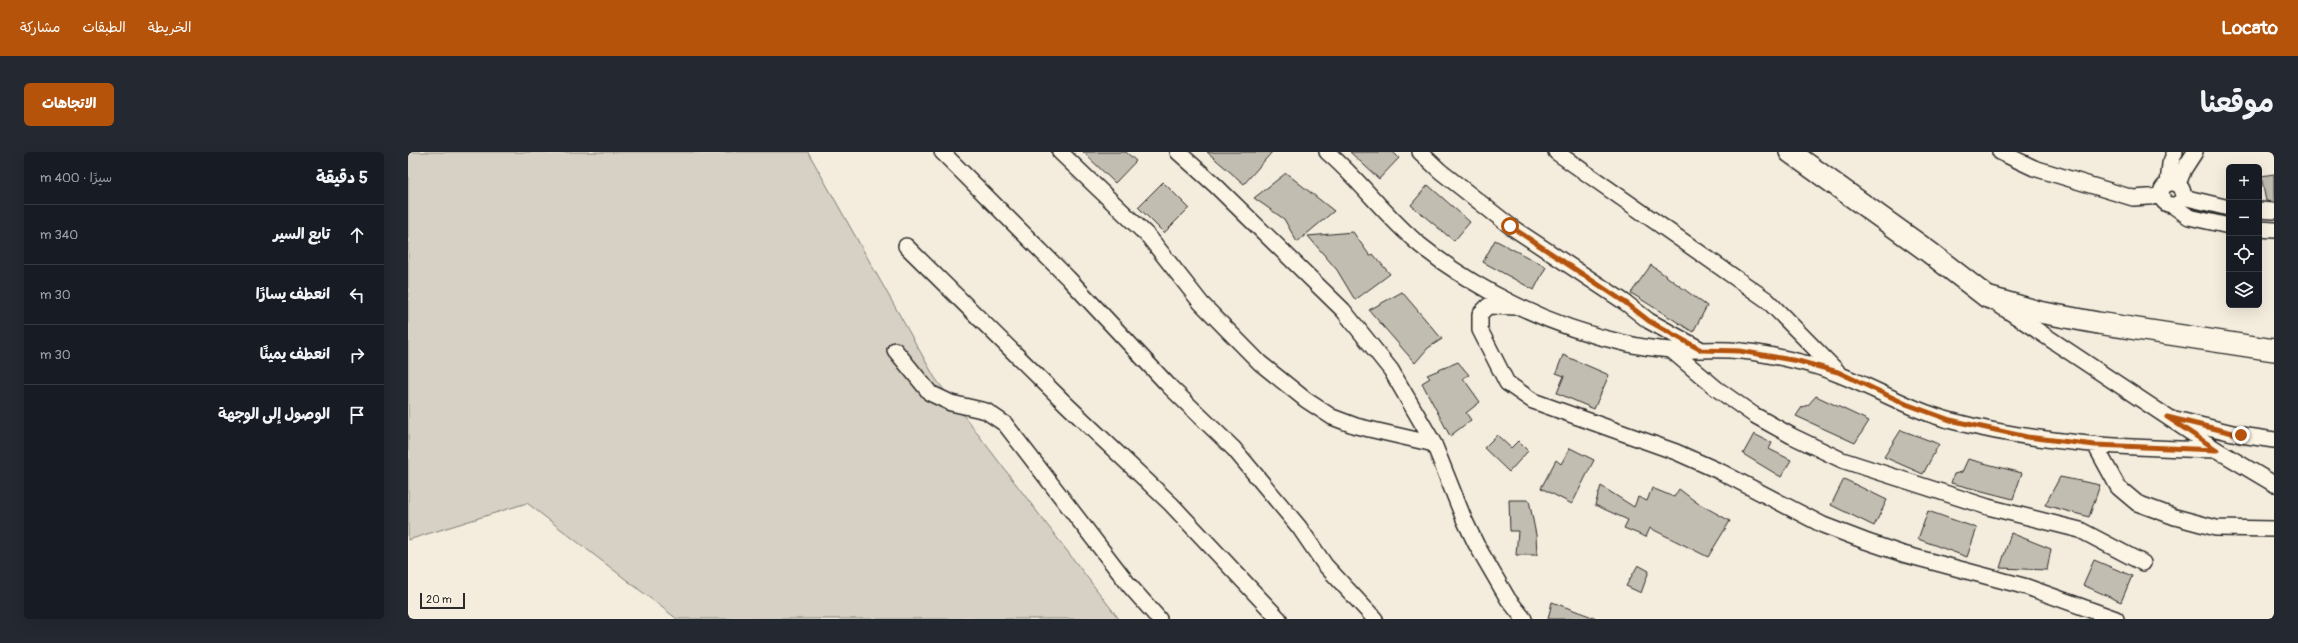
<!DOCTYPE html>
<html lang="ar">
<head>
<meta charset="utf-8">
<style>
  body { margin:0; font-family:Pangolin,"Playpen Sans Arabic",sans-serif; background:#242831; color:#f1f3f6; direction:rtl }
  .controls { position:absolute; right:12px; top:12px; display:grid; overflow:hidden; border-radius:6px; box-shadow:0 4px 16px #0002 }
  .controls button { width:36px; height:36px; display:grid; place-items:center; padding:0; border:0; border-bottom:1px solid #363941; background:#171b24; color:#f1f3f6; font:20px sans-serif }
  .scale { position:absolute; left:12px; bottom:10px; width:45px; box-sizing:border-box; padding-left:4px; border:2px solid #2b2b2b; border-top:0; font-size:11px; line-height:14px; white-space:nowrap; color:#2b2b2b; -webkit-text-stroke:3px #fcf5e5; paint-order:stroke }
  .stop { position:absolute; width:12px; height:12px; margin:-9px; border:3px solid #b45309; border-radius:50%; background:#fff }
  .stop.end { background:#b45309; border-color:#fff; box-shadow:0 1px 4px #0008 }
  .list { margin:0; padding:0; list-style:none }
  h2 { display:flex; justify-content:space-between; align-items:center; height:52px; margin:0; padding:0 16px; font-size:17px }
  h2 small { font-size:13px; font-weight:400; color:#9ea1a6 }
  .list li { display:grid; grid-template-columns:26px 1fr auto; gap:12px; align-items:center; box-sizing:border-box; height:60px; padding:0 16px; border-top:1px solid #363941 }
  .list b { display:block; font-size:15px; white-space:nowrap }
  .list em { font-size:13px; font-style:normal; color:#9ea1a6 }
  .icon { flex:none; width:22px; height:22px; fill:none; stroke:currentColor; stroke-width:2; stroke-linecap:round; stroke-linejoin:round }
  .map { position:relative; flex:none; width:1866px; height:467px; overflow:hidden; direction:ltr; border-radius:6px }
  header { display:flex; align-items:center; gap:24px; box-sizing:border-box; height:56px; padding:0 20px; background:#b45309; color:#fff }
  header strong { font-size:19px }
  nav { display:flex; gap:22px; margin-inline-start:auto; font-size:14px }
  .intro { display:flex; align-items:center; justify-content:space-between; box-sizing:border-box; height:96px; padding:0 24px }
  h1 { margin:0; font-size:28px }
  .button { padding:10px 18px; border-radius:6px; background:#b45309; color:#fff; font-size:14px; font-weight:700 }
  main { display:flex; gap:24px; padding:0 24px }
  aside { flex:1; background:#171b24; border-radius:6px; box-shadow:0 4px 16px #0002 }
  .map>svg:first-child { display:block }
  .green { fill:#d6d1c4; stroke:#807e78 }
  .building { fill:#c2bdb1; stroke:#2b2b2b }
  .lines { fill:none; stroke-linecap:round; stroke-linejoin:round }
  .minor-casing { stroke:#2b2b2b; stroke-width:18 }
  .secondary-casing { stroke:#2b2b2b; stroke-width:24 }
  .minor { stroke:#fcf5e5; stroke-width:15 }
  .secondary { stroke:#fcf5e5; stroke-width:21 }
  .route { stroke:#b45309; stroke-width:5 }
</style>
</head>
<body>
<header>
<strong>Locato</strong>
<nav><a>الخريطة</a><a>الطبقات</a><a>مشاركة</a></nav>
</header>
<div class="intro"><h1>موقعنا</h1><a class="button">الاتجاهات</a></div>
<main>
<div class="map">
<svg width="1866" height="467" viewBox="0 0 1866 467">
  <rect width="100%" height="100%" fill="#f4edde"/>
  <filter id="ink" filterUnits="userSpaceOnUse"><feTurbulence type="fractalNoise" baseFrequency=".025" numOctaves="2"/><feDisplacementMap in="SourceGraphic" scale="8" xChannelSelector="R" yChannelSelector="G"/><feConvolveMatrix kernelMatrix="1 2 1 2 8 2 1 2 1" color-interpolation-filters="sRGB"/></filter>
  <g filter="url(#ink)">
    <path class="green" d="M0 0H400L527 226 711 467H269L119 351 0 388Z"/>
    <path class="building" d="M675 0H718L728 9 707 31Z
      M799 0H864L836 32Z
      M942 0H985L991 6 971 27Z
      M878 21 926 59 889 90 876 67 846 46Z
      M1866 22V50L1858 49 1853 24Z
      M755 30 781 56 756 81 730 55Z
      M1020 33 1062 70 1046 89 1003 53Z
      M945 80 962 104 965 102 982 122 947 148 929 118 900 84Z
      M1087 88 1138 115 1126 138 1075 110Z
      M1243 113 1299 154 1285 180 1223 141Z
      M994 140 1034 187 1020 196 1007 211 961 158Z
      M1155 203 1201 223 1186 257 1149 241 1156 224 1148 221Z
      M1050 210 1061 223 1055 226 1072 250 1058 261 1063 268 1042 284 1014 231 1022 226 1019 223Z
      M1408 244 1461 269 1447 291 1388 264 1394 255 1400 253Z
      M1493 278 1531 292 1515 322 1476 305Z
      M1346 282 1364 291 1361 297 1383 308 1373 325 1335 302Z
      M1089 283 1103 296 1110 289 1120 299 1101 320 1076 296Z
      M1162 296 1186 308 1164 352 1133 336 1148 308 1153 312Z
      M1560 307 1614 321 1605 347 1543 331 1546 322 1554 320Z
      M1652 325 1692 333 1681 365 1637 353Z
      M1436 327 1479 348 1466 374 1423 353Z
      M1193 334 1226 355 1230 345 1239 349 1244 336 1266 345 1271 337 1288 350 1322 369 1300 405 1242 376 1238 385 1216 376 1220 368 1187 353Z
      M1101 348H1121L1128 383 1129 403H1108L1110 379H1102Z
      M1520 359 1569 376 1559 405 1510 387Z
      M1603 381 1643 397 1639 418 1592 416Z
      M1686 408 1724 424 1713 450 1675 433Z
      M1230 413 1241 419 1233 441 1218 434Z
      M1144 450 1187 466V467H1140Z"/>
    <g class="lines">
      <g class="minor-casing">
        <path id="minor" d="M534 0 660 126 761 234 826 297 891 375 917 413 967 467
          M652 0 741 85 793 151 852 211 898 248 924 265 948 274 1026 292
          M770 0 807 33 935 158 983 218 1026 292 1056 367 1068 392 1100 447 1116 467
          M919 0C952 28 978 65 1012 93 1069 139 1144 175 1216 191 1232 195 1249 197 1264 198 1287 199 1310 196 1333 199 1356 201 1381 207 1404 213 1453 227 1495 256 1544 269 1631 292 1720 296 1809 298
          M1012 0 1032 19 1102 74 1218 151 1241 169 1292 197
          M1148 0 1359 148 1429 219
          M1592 0 1626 16 1725 46 1754 44
          M1753 42a11 11 0 1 1 22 0a11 11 0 1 1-22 0Z
          M1760 32 1762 12 1767 0
          M1770 32 1776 17 1787 0
          M1775 45 1821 56
          M1764 53 1781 65 1821 74
          M1851 58 1866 59
          M1851 77 1866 78
          M498 94 660 254 763 352 871 467
          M1591 153 1809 298 1866 332
          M1109 155 1080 154 1072 162V178L1099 231 1125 249 1268 300 1313 320 1415 373 1457 389 1495 402 1619 435 1708 467
          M487 198 522 241 543 251 578 259 597 272 721 433 751 467
          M1263 198 1309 237 1346 263 1384 284 1434 308 1580 355 1672 378 1735 411
          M1767 267 1833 283 1866 288
          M1687 293 1710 335 1729 351 1767 365 1808 376 1866 377"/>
      </g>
      <g class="secondary-casing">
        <path id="secondary" d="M1382 0 1521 100 1579 145 1631 160 1690 171 1866 198"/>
      </g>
      <use href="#minor" class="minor"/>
      <use href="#secondary" class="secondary"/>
    </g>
  </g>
  <g class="lines" filter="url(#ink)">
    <path class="route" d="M1102 74 1218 151 1241 169 1293 198 1332 199 1390 209 1430 220 1498 252 1542 268 1619 285 1687 293 1809 298 1759 265 1833 283"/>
  </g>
</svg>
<div class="controls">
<button>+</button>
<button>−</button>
<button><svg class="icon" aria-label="locate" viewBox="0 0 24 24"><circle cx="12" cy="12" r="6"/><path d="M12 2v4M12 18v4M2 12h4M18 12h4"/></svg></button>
<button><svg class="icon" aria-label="layers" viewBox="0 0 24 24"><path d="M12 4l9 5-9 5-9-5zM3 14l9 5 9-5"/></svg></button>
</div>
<div class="scale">20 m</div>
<div class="stop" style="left:1102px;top:74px"></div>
<div class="stop end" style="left:1833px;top:283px"></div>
</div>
<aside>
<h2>5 دقيقة<small>سيرًا · 400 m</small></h2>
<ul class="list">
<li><svg class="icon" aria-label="ahead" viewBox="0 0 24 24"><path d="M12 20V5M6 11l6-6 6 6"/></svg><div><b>تابع السير</b></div><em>340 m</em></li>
<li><svg class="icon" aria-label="left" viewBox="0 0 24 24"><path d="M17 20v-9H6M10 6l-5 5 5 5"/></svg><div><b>انعطف يسارًا</b></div><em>30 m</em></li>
<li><svg class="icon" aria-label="right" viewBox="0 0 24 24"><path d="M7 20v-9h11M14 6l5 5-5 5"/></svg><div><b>انعطف يمينًا</b></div><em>30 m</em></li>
<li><svg class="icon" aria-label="arrive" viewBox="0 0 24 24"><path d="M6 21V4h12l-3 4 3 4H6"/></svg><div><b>الوصول إلى الوجهة</b></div></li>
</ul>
</aside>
</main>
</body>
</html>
